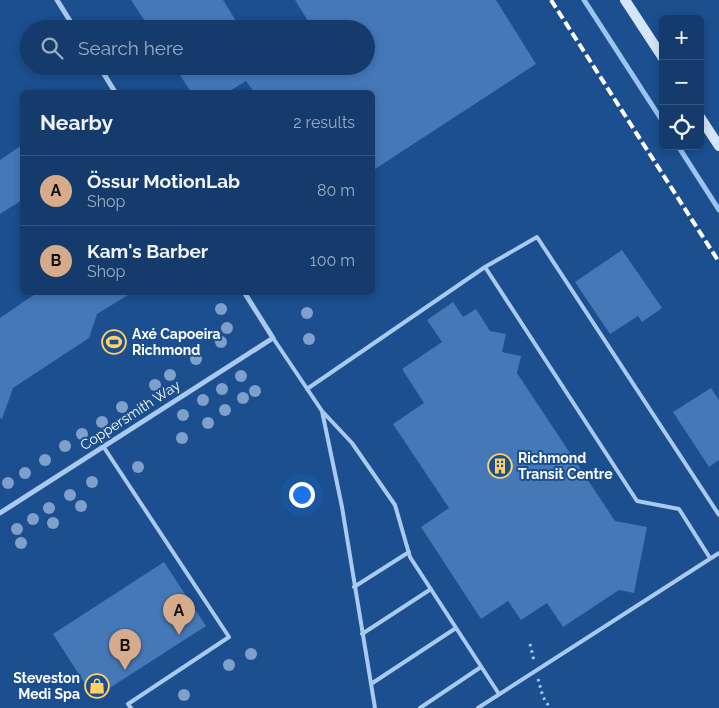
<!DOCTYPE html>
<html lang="en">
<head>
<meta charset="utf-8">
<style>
  body { margin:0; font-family:Raleway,sans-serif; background:#214673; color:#f1f3f6 }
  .controls { position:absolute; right:15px; top:15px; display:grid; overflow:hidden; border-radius:8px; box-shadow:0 2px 8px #0003 }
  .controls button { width:45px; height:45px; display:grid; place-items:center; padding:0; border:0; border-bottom:1px solid #33557e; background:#143b6b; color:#f1f3f6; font:25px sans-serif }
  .you { position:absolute; left:301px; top:494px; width:18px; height:18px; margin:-12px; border:4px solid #fff; border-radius:50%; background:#1a73e8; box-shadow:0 0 0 8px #1a73e833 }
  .badge { display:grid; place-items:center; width:32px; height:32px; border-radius:50%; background:#d6ab8b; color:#111; font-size:16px; font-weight:700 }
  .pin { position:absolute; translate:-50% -41px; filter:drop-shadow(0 1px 2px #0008) }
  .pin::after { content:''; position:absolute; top:26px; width:18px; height:15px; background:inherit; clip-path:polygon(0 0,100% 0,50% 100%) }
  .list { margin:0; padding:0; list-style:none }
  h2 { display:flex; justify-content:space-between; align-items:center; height:65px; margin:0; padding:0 20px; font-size:21px }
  h2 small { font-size:16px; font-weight:400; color:#9dadc1 }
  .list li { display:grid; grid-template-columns:32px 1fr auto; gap:15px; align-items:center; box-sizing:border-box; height:70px; padding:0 20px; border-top:1px solid #33557e }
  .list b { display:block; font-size:19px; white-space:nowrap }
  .list p { margin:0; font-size:16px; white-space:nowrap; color:#9dadc1 }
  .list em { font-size:16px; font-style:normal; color:#9dadc1 }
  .icon { flex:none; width:28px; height:28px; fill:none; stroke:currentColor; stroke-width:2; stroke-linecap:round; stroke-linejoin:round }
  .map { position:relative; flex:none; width:719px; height:708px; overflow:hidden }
  .search { position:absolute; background:#143b6b; box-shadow:0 2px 8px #0003; left:20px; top:20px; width:355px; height:55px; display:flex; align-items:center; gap:12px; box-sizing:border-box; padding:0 18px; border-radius:28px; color:#9dadc1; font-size:19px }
  .panel { position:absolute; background:#143b6b; box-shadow:0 2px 8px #0003; left:20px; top:90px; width:355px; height:205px; border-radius:8px }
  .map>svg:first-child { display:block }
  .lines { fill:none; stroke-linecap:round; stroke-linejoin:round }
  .stream { stroke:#9cc4f0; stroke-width:5 }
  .building { fill:#4478b7 }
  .path { stroke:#a9c9ee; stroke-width:3; stroke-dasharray:2.5 4; stroke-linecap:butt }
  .lane { stroke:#a9c9ee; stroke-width:4 }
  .street { stroke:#a9c9ee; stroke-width:5 }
  .secondary { stroke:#d6e6fa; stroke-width:10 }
  .rail { stroke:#fff; stroke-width:4; stroke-dasharray:9 4; stroke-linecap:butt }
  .tree { fill:#7ea0ca }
  .labels { text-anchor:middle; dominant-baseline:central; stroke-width:4; stroke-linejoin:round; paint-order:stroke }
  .poi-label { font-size:14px; font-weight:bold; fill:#fff; stroke:#1b4f8f; text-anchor:start }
  .street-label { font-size:14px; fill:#fff; stroke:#1b4f8f }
</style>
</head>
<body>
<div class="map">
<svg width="719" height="708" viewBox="0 0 719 708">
  <rect width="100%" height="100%" fill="#1b4f8f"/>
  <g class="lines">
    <path class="stream" d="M584 0 663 122
      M678 146 719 210"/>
  </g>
  <path class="building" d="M131 0H223L241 29H150Z
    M295 0H496L536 64 372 171V92H254L246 81 228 92H191L174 66H266L271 74 283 66H366V29H313Z
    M22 145V200L0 214V160Z
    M622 250 662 308 642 322 638 316 610 334 575 282Z
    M38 292H133L97 314 89 338 13 388 2 419 0 418V318Z
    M453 302 463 317 476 309 490 331 506 334 502 352 521 356 517 373 615 521 647 527 634 593 619 590 563 627 547 603 521 620 508 601 481 619 421 527 449 508 393 424 424 403 402 369 442 342 427 320Z
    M711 388 719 400V460L709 467 673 412Z
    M164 562 206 626 94 698 53 634Z"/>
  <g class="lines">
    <path class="path" d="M530 644 534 661
      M538 679 543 697 550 708"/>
    <path class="lane" d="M485 267 637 501 679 509 710 558
      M273 338 322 411
      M307 389 485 267 537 237 719 515
      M103 446 229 637 128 704 131 708
      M354 587 409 552
      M362 634 431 589
      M371 684 456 628
      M375 708 342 507 322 411 352 443 395 505 410 557 499 694
      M420 708 481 667
      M478 708 719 553"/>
    <path class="street" d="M57 0 75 29
      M99 66 115 92
      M0 513 273 338 244 292"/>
    <path class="secondary" d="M625 0 663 58
      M700 117 719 146"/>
    <path class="rail" d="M551 0 719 262"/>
  </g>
  <g class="tree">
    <circle cx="221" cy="309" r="6"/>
    <circle cx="307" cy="313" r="6"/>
    <circle cx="227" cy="328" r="6"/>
    <circle cx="309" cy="339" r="6"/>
    <circle cx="221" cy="342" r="6"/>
    <circle cx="196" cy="359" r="6"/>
    <circle cx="170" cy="375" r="6"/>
    <circle cx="241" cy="376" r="6"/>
    <circle cx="155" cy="385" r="6"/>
    <circle cx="222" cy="389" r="6"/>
    <circle cx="255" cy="391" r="6"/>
    <circle cx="243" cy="398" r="6"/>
    <circle cx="203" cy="400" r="6"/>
    <circle cx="122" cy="407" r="6"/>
    <circle cx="225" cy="410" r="6"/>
    <circle cx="183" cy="415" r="6"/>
    <circle cx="102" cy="422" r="6"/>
    <circle cx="208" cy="423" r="6"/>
    <circle cx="82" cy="434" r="6"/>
    <circle cx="182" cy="438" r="6"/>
    <circle cx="65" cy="446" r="6"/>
    <circle cx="45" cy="460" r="6"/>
    <circle cx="138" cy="467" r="6"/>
    <circle cx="25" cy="473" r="6"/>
    <circle cx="92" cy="482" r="6"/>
    <circle cx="8" cy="483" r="6"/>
    <circle cx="70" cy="495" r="6"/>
    <circle cx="81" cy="506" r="6"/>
    <circle cx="49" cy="508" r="6"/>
    <circle cx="33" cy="519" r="6"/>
    <circle cx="53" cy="523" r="6"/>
    <circle cx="17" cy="529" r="6"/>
    <circle cx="21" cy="543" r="6"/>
    <circle cx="251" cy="654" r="6"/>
    <circle cx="229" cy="665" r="6"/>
    <circle cx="184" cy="695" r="6"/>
  </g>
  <defs>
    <g id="stadium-ring" transform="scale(1.25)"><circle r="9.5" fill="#1b4f8f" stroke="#ffd166" stroke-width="1.5"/><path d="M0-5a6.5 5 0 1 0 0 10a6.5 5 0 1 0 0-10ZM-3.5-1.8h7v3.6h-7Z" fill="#ffd166"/></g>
    <g id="building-ring" transform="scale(1.25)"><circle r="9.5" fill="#1b4f8f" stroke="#ffd166" stroke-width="1.5"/><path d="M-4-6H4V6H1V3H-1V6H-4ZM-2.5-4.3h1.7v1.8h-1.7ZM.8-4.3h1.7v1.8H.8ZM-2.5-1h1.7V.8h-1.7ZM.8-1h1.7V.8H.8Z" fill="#ffd166"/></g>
    <g id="shop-ring" transform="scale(1.25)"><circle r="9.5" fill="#1b4f8f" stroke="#ffd166" stroke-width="1.5"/><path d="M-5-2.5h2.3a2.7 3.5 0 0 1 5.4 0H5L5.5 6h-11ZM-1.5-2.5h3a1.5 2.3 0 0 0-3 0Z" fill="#ffd166"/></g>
  </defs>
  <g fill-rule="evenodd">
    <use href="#stadium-ring" x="114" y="342"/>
    <use href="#building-ring" x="500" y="466"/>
    <use href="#shop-ring" x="97" y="686"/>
  </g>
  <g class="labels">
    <g class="poi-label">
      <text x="132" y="334">Axé Capoeira<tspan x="132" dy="16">Richmond</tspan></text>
      <text x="518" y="458">Richmond<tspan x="518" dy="16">Transit Centre</tspan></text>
      <text x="80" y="678" text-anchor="end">Steveston<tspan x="80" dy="16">Medi Spa</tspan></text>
    </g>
    <g class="street-label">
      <text transform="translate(130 415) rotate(-33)">Coppersmith Way</text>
    </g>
  </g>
</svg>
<div class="controls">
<button>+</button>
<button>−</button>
<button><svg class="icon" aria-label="locate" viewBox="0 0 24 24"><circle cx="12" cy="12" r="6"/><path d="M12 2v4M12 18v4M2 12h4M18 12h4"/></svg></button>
</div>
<div class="you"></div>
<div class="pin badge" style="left:179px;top:635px">A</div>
<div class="pin badge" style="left:125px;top:670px">B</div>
<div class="search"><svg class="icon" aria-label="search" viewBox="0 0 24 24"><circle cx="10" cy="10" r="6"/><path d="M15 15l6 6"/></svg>Search here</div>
<section class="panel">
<h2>Nearby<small>2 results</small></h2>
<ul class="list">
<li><span class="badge">A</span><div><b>Össur MotionLab</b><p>Shop</p></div><em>80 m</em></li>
<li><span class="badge">B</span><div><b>Kam's Barber</b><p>Shop</p></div><em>100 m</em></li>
</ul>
</section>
</div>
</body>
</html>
